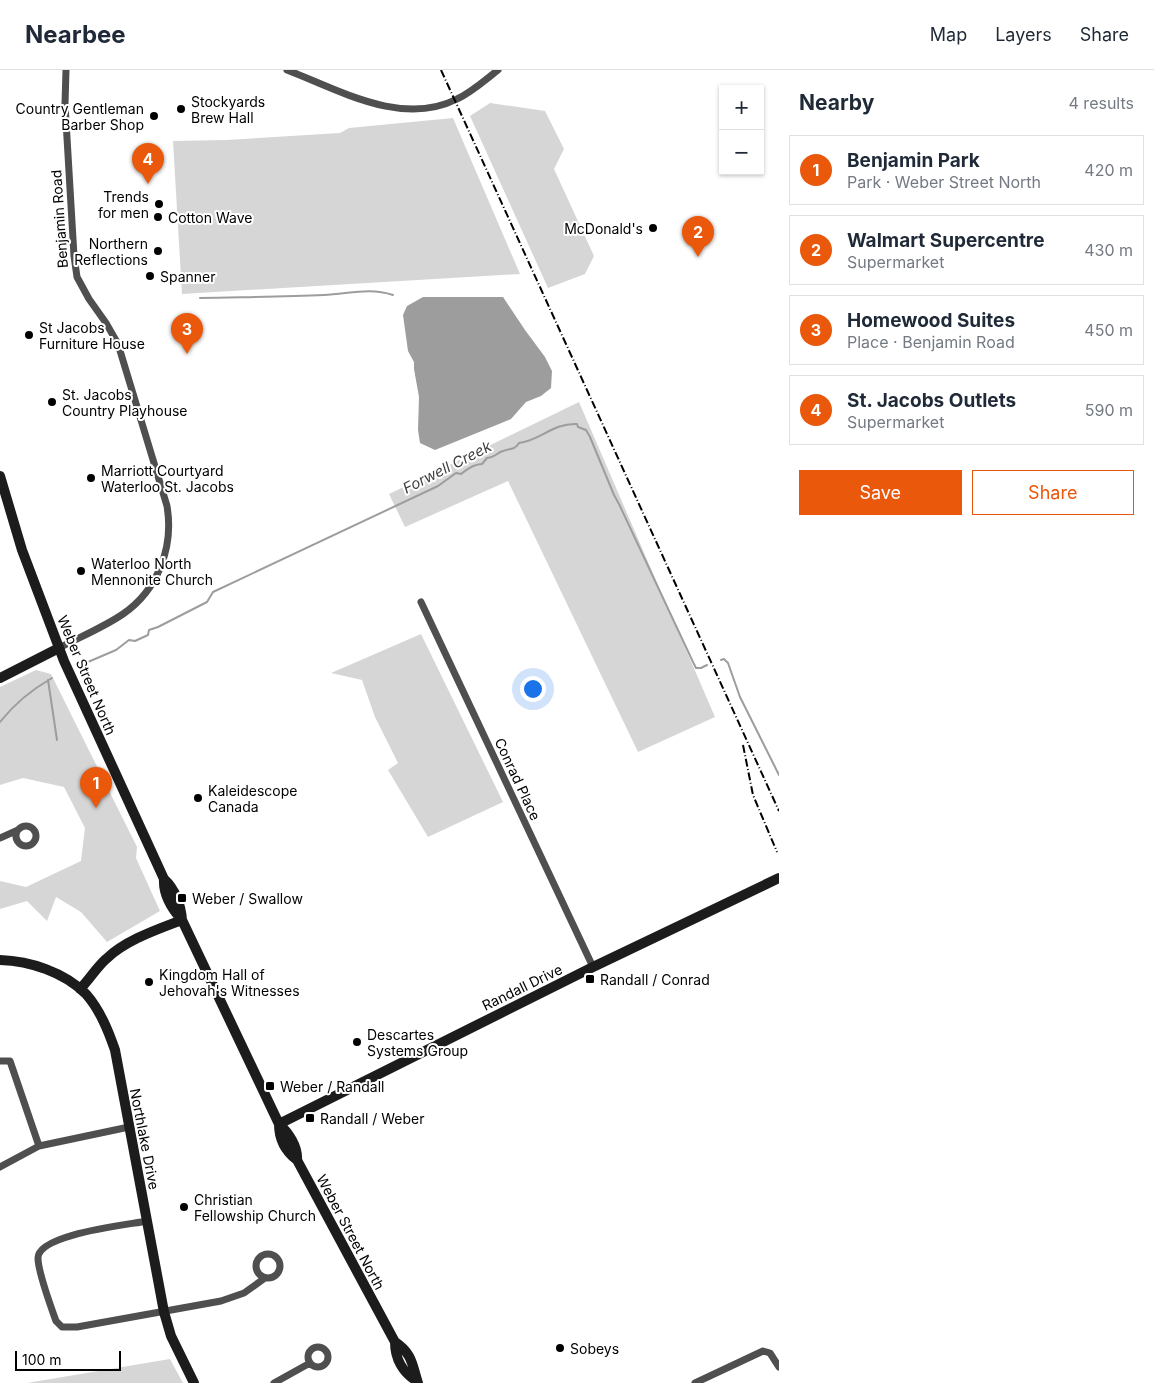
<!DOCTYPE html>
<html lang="en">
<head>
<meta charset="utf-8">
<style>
  body { margin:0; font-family:Inter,sans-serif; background:#f2f2f3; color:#1f2937 }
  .controls { position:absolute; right:15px; top:15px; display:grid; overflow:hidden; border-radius:0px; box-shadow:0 1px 4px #0004 }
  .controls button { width:45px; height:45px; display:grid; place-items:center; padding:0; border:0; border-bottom:1px solid #e0e1e3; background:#fff; color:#1f2937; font:25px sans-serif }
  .scale { position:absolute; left:15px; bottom:12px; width:106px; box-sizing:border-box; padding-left:5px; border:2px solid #000; border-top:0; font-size:14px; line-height:18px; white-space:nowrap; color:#000; -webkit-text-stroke:4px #fff; paint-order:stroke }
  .you { position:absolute; left:532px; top:618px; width:18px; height:18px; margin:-12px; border:4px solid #fff; border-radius:50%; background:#1a73e8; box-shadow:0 0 0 8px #1a73e833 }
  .badge { display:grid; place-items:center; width:32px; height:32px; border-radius:50%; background:#ea580c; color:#fff; font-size:16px; font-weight:700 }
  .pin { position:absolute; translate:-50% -41px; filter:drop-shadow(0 1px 2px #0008) }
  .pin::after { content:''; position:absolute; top:26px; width:18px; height:15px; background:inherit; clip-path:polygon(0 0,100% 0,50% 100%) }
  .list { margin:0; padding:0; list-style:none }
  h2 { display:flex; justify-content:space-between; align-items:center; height:65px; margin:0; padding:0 20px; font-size:21px }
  h2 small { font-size:16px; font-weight:400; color:#747a83 }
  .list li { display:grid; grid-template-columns:32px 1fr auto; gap:15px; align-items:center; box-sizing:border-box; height:70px; margin:0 10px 10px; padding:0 10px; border:1px solid #e0e1e3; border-radius:0px }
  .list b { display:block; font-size:19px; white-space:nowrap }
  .list p { margin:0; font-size:16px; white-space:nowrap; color:#747a83 }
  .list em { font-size:16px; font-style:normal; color:#747a83 }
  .actions { display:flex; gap:10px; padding:15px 20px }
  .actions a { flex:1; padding:11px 0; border:1px solid #ea580c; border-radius:0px; text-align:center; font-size:18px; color:#ea580c }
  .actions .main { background:#ea580c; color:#fff }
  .map { position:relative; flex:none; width:779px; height:1313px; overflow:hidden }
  header { display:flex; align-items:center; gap:30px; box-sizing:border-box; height:70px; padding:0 25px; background:#fff; border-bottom:1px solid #e0e1e3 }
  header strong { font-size:24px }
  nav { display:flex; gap:28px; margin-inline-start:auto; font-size:18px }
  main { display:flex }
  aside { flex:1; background:#fff }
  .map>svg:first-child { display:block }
  .green { fill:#d6d6d6 }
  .water { fill:#9d9d9d }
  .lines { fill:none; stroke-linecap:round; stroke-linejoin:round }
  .stream { stroke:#9d9d9d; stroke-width:2 }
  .street { stroke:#4f4f4f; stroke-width:7 }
  .secondary { stroke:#1c1c1c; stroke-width:10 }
  .rail { stroke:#000; stroke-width:2; stroke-dasharray:8 2.5 1 2.5; stroke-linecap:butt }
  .poi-dot { fill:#000; stroke:#fff; stroke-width:2 }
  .labels { text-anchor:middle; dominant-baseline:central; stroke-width:4; stroke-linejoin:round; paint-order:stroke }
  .poi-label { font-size:14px; fill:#000; stroke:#fff; text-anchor:start }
  .street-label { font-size:14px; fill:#000; stroke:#fff }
  .water-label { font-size:15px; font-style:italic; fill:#3e3e3e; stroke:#fff }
</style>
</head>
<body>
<header>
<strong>Nearbee</strong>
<nav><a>Map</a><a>Layers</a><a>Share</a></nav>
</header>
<main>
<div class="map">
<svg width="779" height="1313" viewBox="0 0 779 1313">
  <rect width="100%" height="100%" fill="#fff"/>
  <path class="green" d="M490 33 545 41 564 79 554 99 594 186 585 204 548 218 470 46Z
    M453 48 520 204 182 224 173 71 226 70 340 63 349 58Z
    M579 332 715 647 638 682 508 411 405 457 389 424Z
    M421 564 503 732 428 767 388 700 398 693 375 647 362 610 331 603Z
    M36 600 51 604 137 777 136 788 160 841 107 872 81 842 56 827 47 851 27 831 0 839V811L26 817 81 791 85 758 64 717 23 708 0 715V617Z
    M170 1289 183 1313H27Z"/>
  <path class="water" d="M423 227H503L525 260 545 287 552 301 551 318 541 326 526 332 511 349 435 380 420 373 418 360 419 327 414 299V292L408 281 403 245 407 236Z"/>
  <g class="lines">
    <path class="stream" d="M200 228C241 227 283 227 324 225 349 224 369 217 393 225
      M721 590 724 589 728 593 740 627 779 705
      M81 595 116 580 129 570 135 571 148 565 149 560 158 557 207 532 213 522 438 416 456 403 461 404C467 399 474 394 482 394L487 388C495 388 496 383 503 381 510 378 515 380 519 373 540 371 552 353 577 354L578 357 586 360 590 367 614 425 619 434 693 592 696 598H701L707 595
      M48 610 57 670
      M0 652C15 633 31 620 52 608"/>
    <path class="street" d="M287 0C339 20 402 57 457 29 472 22 485 10 498 0
      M421 532 593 897
      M59 578C80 567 104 557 123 544 158 520 174 477 167 436L118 274 106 253 89 229 77 207 74 186 65 34 66 0
      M16 766a10 10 0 1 1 20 0a10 10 0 1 1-20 0Z
      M0 768 18 760
      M0 991H10L39 1076
      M0 1097 39 1076 129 1057
      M147 1151C127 1155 38 1164 38 1188 38 1202 51 1237 56 1251L62 1257H77L221 1231 244 1223 265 1208
      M256 1196a12 12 0 1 1 24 0a12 12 0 1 1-24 0Z
      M308 1287a10 10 0 1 1 20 0a10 10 0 1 1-20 0Z
      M274 1313 310 1293
      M695 1313 763 1281 770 1283 779 1297"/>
    <path class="secondary" d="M0 406 22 480 64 591 164 809C175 819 181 835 182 850
      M0 608 59 578
      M164 809C163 825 172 839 182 850L279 1054C289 1063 298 1077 297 1090
      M0 890C30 891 64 902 86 924 100 940 108 960 115 980L164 1242 171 1266 194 1313
      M80 919C89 910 96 898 106 889 126 870 156 860 182 850
      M279 1054 593 897 779 808
      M279 1054C279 1069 285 1081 297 1090L395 1272C395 1289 403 1303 417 1311
      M395 1272C413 1284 412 1295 418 1313"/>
    <path class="rail" d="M441 0 779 741
      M743 675 753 725 777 782"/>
  </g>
  <g class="poi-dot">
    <circle cx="181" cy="39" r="5"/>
    <circle cx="154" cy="46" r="5"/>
    <circle cx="159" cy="134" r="5"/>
    <circle cx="158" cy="147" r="5"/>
    <circle cx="653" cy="158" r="5"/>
    <circle cx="158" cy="181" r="5"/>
    <circle cx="150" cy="206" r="5"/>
    <circle cx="29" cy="265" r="5"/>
    <circle cx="52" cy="332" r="5"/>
    <circle cx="91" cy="408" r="5"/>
    <circle cx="81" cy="501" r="5"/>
    <circle cx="198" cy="728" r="5"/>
    <rect x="177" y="823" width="10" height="10" rx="2.5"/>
    <rect x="585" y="904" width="10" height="10" rx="2.5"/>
    <circle cx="149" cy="912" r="5"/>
    <circle cx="357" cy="972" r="5"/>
    <rect x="265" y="1011" width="10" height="10" rx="2.5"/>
    <rect x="305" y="1043" width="10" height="10" rx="2.5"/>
    <circle cx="184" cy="1137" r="5"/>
    <circle cx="560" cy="1278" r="5"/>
  </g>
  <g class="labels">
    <g class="poi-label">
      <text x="191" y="31">Stockyards<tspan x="191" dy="16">Brew Hall</tspan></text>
      <text x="144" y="38" text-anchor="end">Country Gentleman<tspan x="144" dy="16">Barber Shop</tspan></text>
      <text x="149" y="126" text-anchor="end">Trends<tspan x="149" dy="16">for men</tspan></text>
      <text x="168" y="147">Cotton Wave</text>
      <text x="643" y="158" text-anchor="end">McDonald's</text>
      <text x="148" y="173" text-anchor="end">Northern<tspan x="148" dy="16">Reflections</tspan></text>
      <text x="160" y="206">Spanner</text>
      <text x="39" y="257">St Jacobs<tspan x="39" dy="16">Furniture House</tspan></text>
      <text x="62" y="324">St. Jacobs<tspan x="62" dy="16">Country Playhouse</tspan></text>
      <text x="101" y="400">Marriott Courtyard<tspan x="101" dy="16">Waterloo St. Jacobs</tspan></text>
      <text x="91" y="493">Waterloo North<tspan x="91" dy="16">Mennonite Church</tspan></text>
      <text x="208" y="720">Kaleidescope<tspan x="208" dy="16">Canada</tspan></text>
      <text x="192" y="828">Weber / Swallow</text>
      <text x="159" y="904">Kingdom Hall of<tspan x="159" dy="16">Jehovah's Witnesses</tspan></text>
      <text x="600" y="909">Randall / Conrad</text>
      <text x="367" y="964">Descartes<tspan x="367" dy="16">Systems Group</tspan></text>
      <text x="280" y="1016">Weber / Randall</text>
      <text x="320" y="1048">Randall / Weber</text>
      <text x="194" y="1129">Christian<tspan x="194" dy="16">Fellowship Church</tspan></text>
      <text x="570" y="1278">Sobeys</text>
    </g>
    <g class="street-label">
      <text transform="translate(59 149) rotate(-94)">Benjamin Road</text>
      <text transform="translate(87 605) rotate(67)">Weber Street North</text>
      <text transform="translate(518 709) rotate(65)">Conrad Place</text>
      <text transform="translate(522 917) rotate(-26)">Randall Drive</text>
      <text transform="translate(145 1069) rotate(79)">Northlake Drive</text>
      <text transform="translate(351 1162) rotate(62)">Weber Street North</text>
    </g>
    <g class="water-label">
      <text transform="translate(447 397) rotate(-27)">Forwell Creek</text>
    </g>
  </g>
</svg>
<div class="controls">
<button>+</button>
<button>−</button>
</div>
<div class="scale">100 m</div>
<div class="you"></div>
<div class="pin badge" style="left:96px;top:738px">1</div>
<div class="pin badge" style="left:698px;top:187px">2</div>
<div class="pin badge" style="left:187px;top:284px">3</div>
<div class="pin badge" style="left:148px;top:114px">4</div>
</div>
<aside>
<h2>Nearby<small>4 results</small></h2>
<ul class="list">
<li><span class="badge">1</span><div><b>Benjamin Park</b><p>Park · Weber Street North</p></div><em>420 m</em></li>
<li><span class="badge">2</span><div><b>Walmart Supercentre</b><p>Supermarket</p></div><em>430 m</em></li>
<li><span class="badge">3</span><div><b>Homewood Suites</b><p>Place · Benjamin Road</p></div><em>450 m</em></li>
<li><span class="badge">4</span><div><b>St. Jacobs Outlets</b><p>Supermarket</p></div><em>590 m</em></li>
</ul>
<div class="actions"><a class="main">Save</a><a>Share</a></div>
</aside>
</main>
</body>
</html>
